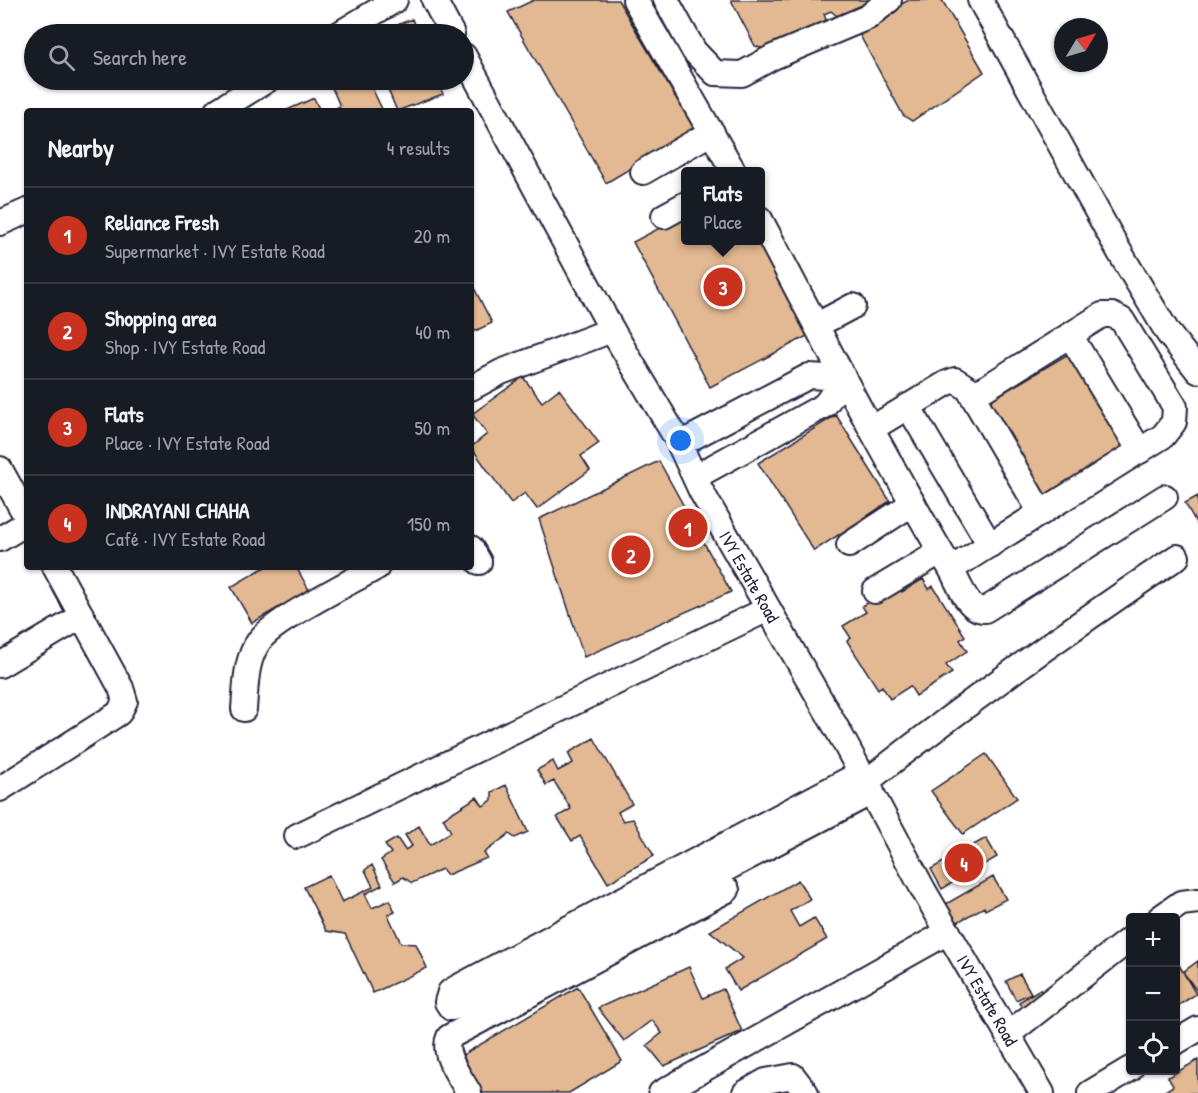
<!DOCTYPE html>
<html lang="en">
<head>
<meta charset="utf-8">
<style>
  body { margin:0; font-family:"Patrick Hand",sans-serif; background:#20242c; color:#f1f3f6 }
  .controls { position:absolute; right:18px; bottom:18px; display:grid; overflow:hidden; border-radius:6px; box-shadow:0 2px 4px #0004 }
  .controls button { width:54px; height:54px; display:grid; place-items:center; padding:0; border:0; border-bottom:2px solid #363941; background:#171b24; color:#f1f3f6; font:30px sans-serif }
  .compass { position:absolute; left:1054px; top:18px; width:54px; height:54px; border-radius:50%; background:#171b24; box-shadow:0 2px 4px #0004; rotate:52deg }
  .you { position:absolute; left:681px; top:441px; width:21px; height:21px; margin:-15px; border:4px solid #fff; border-radius:50%; background:#1a73e8; box-shadow:0 0 0 9px #1a73e833 }
  .badge { display:grid; place-items:center; width:39px; height:39px; border-radius:50%; background:#c8321e; color:#fff; font-size:20px; font-weight:700 }
  .pin { position:absolute; translate:-50% -50%; border:3px solid #fff; box-shadow:0 2px 6px #0006 }
  .popup { position:absolute; left:681px; top:167px; width:84px; height:78px; box-sizing:border-box; display:grid; place-content:center; border-radius:6px; background:#171b24; filter:drop-shadow(0 2px 4px #0005); font-size:20px; white-space:nowrap; color:#9ea1a6 }
  .popup b { font-size:22px; color:#f1f3f6 }
  .popup::after { content:''; position:absolute; left:50%; top:100%; margin-left:-12px; border:12px solid transparent; border-top-color:#171b24 }
  .list { margin:0; padding:0; list-style:none }
  h2 { display:flex; justify-content:space-between; align-items:center; height:78px; margin:0; padding:0 24px; font-size:26px }
  h2 small { font-size:20px; font-weight:400; color:#9ea1a6 }
  .list li { display:grid; grid-template-columns:39px 1fr auto; gap:18px; align-items:center; box-sizing:border-box; height:96px; padding:0 24px; border-top:2px solid #363941 }
  .list b { display:block; font-size:22px; white-space:nowrap }
  .list p { margin:0; font-size:20px; white-space:nowrap; color:#9ea1a6 }
  .list em { font-size:20px; font-style:normal; color:#9ea1a6 }
  .icon { flex:none; width:33px; height:33px; fill:none; stroke:currentColor; stroke-width:2; stroke-linecap:round; stroke-linejoin:round }
  .map { position:relative; flex:none; width:1198px; height:1093px; overflow:hidden }
  .search { position:absolute; background:#171b24; box-shadow:0 2px 4px #0004; left:24px; top:24px; width:450px; height:66px; display:flex; align-items:center; gap:15px; box-sizing:border-box; padding:0 21px; border-radius:33px; color:#9ea1a6; font-size:22px }
  .panel { position:absolute; background:#171b24; box-shadow:0 2px 4px #0004; left:24px; top:108px; width:450px; height:462px; border-radius:6px }
  .map>svg:first-child { display:block }
  .building { fill:#e2b992; stroke:#22223b; stroke-width:1.5 }
  .lines { fill:none; stroke-linecap:round; stroke-linejoin:round }
  .minor-casing { stroke:#22223b; stroke-width:28 }
  .minor { stroke:#fff; stroke-width:24 }
  .labels { text-anchor:middle; dominant-baseline:central; stroke-width:6; stroke-linejoin:round; paint-order:stroke }
  .street-label { font-size:18px; fill:#22223b; stroke:#fff }
</style>
</head>
<body>
<div class="map">
<svg width="1198" height="1093" viewBox="0 0 1198 1093">
  <rect width="100%" height="100%" fill="#fff"/>
  <filter id="ink" filterUnits="userSpaceOnUse"><feTurbulence type="fractalNoise" baseFrequency=".0167" numOctaves="2"/><feDisplacementMap in="SourceGraphic" scale="12" xChannelSelector="R" yChannelSelector="G"/><feConvolveMatrix kernelMatrix="1 2 1 2 8 2 1 2 1" color-interpolation-filters="sRGB"/></filter>
  <g filter="url(#ink)">
    <path class="building" d="M534 0H618L695 130 606 183 508 12Z
      M731 0H868L858 19 848 25 831 11 824 14 827 23 769 51 755 46Z
      M909 0H942L984 72 912 121 903 115 856 28Z
      M412 19 418 34 377 33Z
      M351 80H368L383 111H330L340 106 332 88Z
      M384 80H437L443 94 397 111Z
      M314 98 320 111H285Z
      M686 214V240H760L813 333 710 387 633 242Z
      M471 282 492 323 471 333Z
      M1068 354 1130 451 1046 497 986 403Z
      M523 377 542 402 559 389 599 443 581 456 590 470 537 509 525 493 511 503 471 447 487 434 472 414Z
      M836 415 890 501 814 551 758 463Z
      M659 461 731 592 584 657 539 519Z
      M1198 496V526L1185 503Z
      M265 567H296L309 590 252 623 231 587Z
      M923 579 929 589 933 586 965 636 960 640 967 651 946 665 952 673 916 696 910 686 890 699 882 686 878 689 847 641 851 638 843 626 866 612 862 606 897 584 902 592Z
      M594 738 632 804 618 812 623 821 633 819 654 856 608 883 580 836 572 841 557 817 571 809 554 781 546 785 537 770 553 761 558 771 573 763 568 753Z
      M986 754 1017 798 963 834 931 791Z
      M506 785 528 832 515 838 509 834 484 853 487 858 447 875 442 869 412 883 403 877 395 882 381 860 391 853 385 845 397 838 405 850 412 846 405 835 419 826 430 845 451 832 443 818 477 797 483 806 492 800V792Z
      M986 838 997 857 942 889 931 869Z
      M372 865 382 885 365 894 372 908 390 900 395 912 388 915 401 943 416 944 427 968 373 993 345 934 326 931 304 887 329 875 342 902 373 887 365 870Z
      M993 877 1006 899 985 910 984 907 956 923 946 904Z
      M798 880 810 899 790 911 799 927 814 918 827 939 738 991 725 969 743 958 710 931Z
      M1176 960 1196 994 1176 1007Z
      M1198 961V990L1197 991 1183 972Z
      M689 967 703 998 723 989 742 1031 664 1066 647 1045 662 1033 652 1020 624 1041 598 1008Z
      M1020 974 1031 993 1016 1000 1006 981Z
      M578 987 622 1061 569 1093H480L459 1057Z
      M1040 989 1048 1001 1026 1014 1019 1002Z
      M1198 1060V1093H1162L1173 1086 1168 1077Z"/>
    <g class="lines">
      <g class="minor-casing">
        <g id="minor">
          <path d="M434 0 452 34"/>
          <path d="M635 0 734 172"/>
          <path d="M666 0 694 51 715 73 742 74 773 57 868 17 889 0"/>
          <path d="M980 0 1119 251 1168 333 1198 371"/>
          <path d="M339 34 395 0"/>
          <path id="s1" d="M464 56 612 330 677 439 701 491 841 736 924 891 1042 1093"/>
          <path d="M217 111 267 80"/>
          <path d="M643 172 712 132"/>
          <path d="M664 216 686 204"/>
          <path d="M760 219 859 407C889 461 919 516 951 569L1163 436 1174 422 1175 407 1122 320 1112 315H1102L984 389 974 392 955 380 947 383 871 429"/>
          <path d="M0 223 27 211"/>
          <path d="M817 325 853 306"/>
          <path d="M1070 335 1140 451"/>
          <path d="M471 388 501 372 612 330"/>
          <path d="M969 390 1041 513"/>
          <path d="M908 406 990 545"/>
          <path d="M680 444 809 376 844 378 825 405 695 477"/>
          <path d="M0 469 27 518"/>
          <path d="M0 539 27 523"/>
          <path d="M849 545 913 503"/>
          <path d="M471 548 479 562"/>
          <path d="M951 569C959 583 967 611 985 610L1165 497"/>
          <path d="M875 591 940 552"/>
          <path d="M0 665 82 616"/>
          <path d="M244 709C246 686 245 661 259 641 274 620 351 582 377 567"/>
          <path d="M861 773 458 987 450 992 447 1002 451 1008 471 1003 872 792"/>
          <path d="M866 782C967 703 1071 628 1177 557"/>
          <path d="M0 789 119 713 125 701 121 688 55 567"/>
          <path d="M297 836 768 609"/>
          <path d="M1160 918 1181 903 1198 901"/>
          <path d="M1007 1035 1130 939"/>
          <path d="M1176 1042 1198 1029"/>
          <path d="M469 1093C461 1078 441 1054 449 1037L727 890"/>
          <path d="M661 1093 948 932"/>
          <path d="M745 1093 766 1081 793 1076 806 1093"/>
          <path d="M1090 1093 1130 1069"/>
        </g>
      </g>
      <use href="#minor" class="minor"/>
    </g>
  </g>
  <g class="labels">
    <g class="street-label">
      <text stroke="none"><textPath href="#s1" startOffset="594">IVY Estate Road</textPath></text>
      <text stroke="none"><textPath href="#s1" startOffset="1080">IVY Estate Road</textPath></text>
    </g>
  </g>
</svg>
<div class="controls">
<button>+</button>
<button>−</button>
<button><svg class="icon" aria-label="locate" viewBox="0 0 24 24"><circle cx="12" cy="12" r="6"/><path d="M12 2v4M12 18v4M2 12h4M18 12h4"/></svg></button>
</div>
<svg class="compass" viewBox="-18 -18 36 36"><path d="M0-13l5 13h-10z" fill="#e53935"/><path d="M0 13l5-13h-10z" fill="#9ea1a6"/></svg>
<div class="you"></div>
<div class="pin badge" style="left:688px;top:528px">1</div>
<div class="pin badge" style="left:631px;top:555px">2</div>
<div class="pin badge" style="left:723px;top:287px">3</div>
<div class="popup"><b>Flats</b>Place</div>
<div class="pin badge" style="left:964px;top:863px">4</div>
<div class="search"><svg class="icon" aria-label="search" viewBox="0 0 24 24"><circle cx="10" cy="10" r="6"/><path d="M15 15l6 6"/></svg>Search here</div>
<section class="panel">
<h2>Nearby<small>4 results</small></h2>
<ul class="list">
<li><span class="badge">1</span><div><b>Reliance Fresh</b><p>Supermarket · IVY Estate Road</p></div><em>20 m</em></li>
<li><span class="badge">2</span><div><b>Shopping area</b><p>Shop · IVY Estate Road</p></div><em>40 m</em></li>
<li><span class="badge">3</span><div><b>Flats</b><p>Place · IVY Estate Road</p></div><em>50 m</em></li>
<li><span class="badge">4</span><div><b>INDRAYANI CHAHA</b><p>Café · IVY Estate Road</p></div><em>150 m</em></li>
</ul>
</section>
</div>
</body>
</html>
